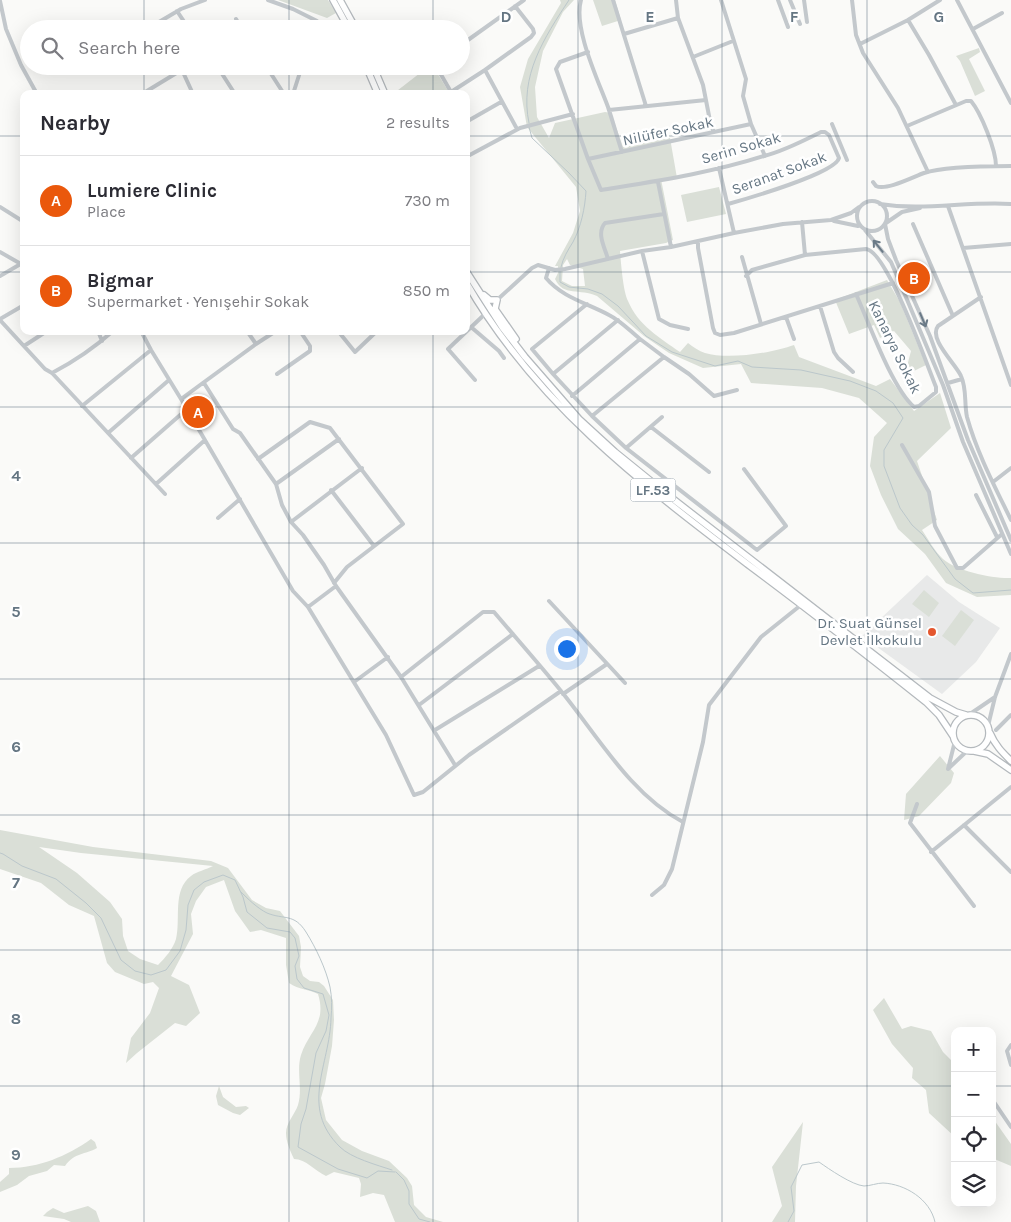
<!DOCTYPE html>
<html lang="en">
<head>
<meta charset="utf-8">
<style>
  body { margin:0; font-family:Karla,sans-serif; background:#f7f7f7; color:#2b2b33 }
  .controls { position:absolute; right:15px; bottom:15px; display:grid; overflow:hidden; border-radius:10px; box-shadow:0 5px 20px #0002 }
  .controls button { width:45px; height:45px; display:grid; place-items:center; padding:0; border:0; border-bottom:1px solid #e1e1e2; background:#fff; color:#2b2b33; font:25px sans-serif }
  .you { position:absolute; left:566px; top:648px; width:18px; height:18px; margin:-12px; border:4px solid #fff; border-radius:50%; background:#1a73e8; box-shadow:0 0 0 8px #1a73e833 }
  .badge { display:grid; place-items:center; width:32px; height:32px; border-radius:50%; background:#ea580c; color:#fff; font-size:16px; font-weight:700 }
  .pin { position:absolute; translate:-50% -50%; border:2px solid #fff; box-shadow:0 1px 5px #0006 }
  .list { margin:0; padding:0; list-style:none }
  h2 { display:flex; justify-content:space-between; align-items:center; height:65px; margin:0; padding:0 20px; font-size:21px }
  h2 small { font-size:16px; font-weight:400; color:#7c7c81 }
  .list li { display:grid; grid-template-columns:32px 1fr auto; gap:15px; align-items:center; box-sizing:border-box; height:90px; padding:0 20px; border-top:1px solid #e1e1e2 }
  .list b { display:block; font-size:19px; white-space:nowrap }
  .list p { margin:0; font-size:16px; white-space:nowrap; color:#7c7c81 }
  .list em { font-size:16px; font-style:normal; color:#7c7c81 }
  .icon { flex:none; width:28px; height:28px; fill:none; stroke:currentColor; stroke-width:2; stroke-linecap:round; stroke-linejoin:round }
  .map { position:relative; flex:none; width:1011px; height:1222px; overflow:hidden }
  .search { position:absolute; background:#fff; box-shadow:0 5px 20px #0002; left:20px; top:20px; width:450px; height:55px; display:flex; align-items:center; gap:12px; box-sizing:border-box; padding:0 18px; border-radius:28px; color:#7c7c81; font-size:19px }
  .panel { position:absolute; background:#fff; box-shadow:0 5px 20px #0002; left:20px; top:90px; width:450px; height:245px; border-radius:10px }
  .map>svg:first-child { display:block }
  .built { fill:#e8e9e9 }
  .green { fill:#dadfd7; fill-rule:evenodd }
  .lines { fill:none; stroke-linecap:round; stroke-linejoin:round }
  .stream { stroke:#bbc7cb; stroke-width:1 }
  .highway-casing { stroke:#b4b9bd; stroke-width:8 }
  .minor { stroke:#c3c8cc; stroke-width:4 }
  .highway { stroke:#fff; stroke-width:5.5 }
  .oneway { stroke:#6a7a87 }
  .grid { fill:none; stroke:#657683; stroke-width:1; stroke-opacity:0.55 }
  .poi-dot { fill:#e4572e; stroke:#fff; stroke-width:2 }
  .labels { text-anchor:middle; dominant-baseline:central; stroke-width:5; stroke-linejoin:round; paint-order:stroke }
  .shield { fill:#fff; stroke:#939fa8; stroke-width:1 }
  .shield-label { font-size:14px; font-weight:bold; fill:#657683 }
  .street-label { font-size:15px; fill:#657683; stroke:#fff }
  .poi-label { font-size:15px; fill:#657683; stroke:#fff; text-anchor:end }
  .grid-label { font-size:16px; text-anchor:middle; font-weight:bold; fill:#657683; stroke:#fff; stroke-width:5; stroke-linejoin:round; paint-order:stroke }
</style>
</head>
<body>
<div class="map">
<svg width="1011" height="1222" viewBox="0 0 1011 1222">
  <rect width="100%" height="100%" fill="#fafaf8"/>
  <path class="built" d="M927 575 959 602 1000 628 976 662 942 694 862 636Z"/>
  <path class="green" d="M278 0H328L336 13 327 18Z
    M560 0H574L563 12 543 51 535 87 537 117 549 138 555 123 605 112 611 113 623 147 670 138 677 178 661 179 673 240 666 243 620 251C621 263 623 291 628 301 638 325 660 338 680 352L688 343C693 347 699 351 705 353 728 360 772 353 794 345L799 357 876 386 890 379 914 411 940 393 951 428 917 461 937 520 922 530C928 539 935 552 943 559 956 571 994 579 1011 578V595L977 597 946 583 925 554 898 529 881 495 870 466 874 437 887 423 859 398 822 388 751 383 741 364 703 368 669 353 644 336 597 296C580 288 563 297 555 279L558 273V266H555L573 233 580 211 576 187 527 127 520 87 528 59 561 3ZM567 259 570 265 583 269 585 286H572L562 281 563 265Z
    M593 0H615L621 20 602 26Z
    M979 48 980 52 969 59 985 91 975 96 960 61 956 56Z
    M429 66H433L450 94H393Z
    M719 187 726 214 687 222 681 195Z
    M887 280 900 302 926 365 908 374 906 370 911 351 894 331 880 338 874 325 849 334 835 300Z
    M924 590 939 603 929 617 912 604Z
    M961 610 974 620 955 646 942 636Z
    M940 756 954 773 951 783 919 816 904 820 906 794Z
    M0 830 93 847 211 861 228 868 252 900 266 908 280 911 299 936 301 947 300 967 303 976 310 981 319 982 324 986 333 1000 334 1020 332 1046 325 1084 321 1098 326 1120 342 1140 362 1151 389 1161 407 1178 412 1186 414 1205 426 1217 443 1222H395L384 1195 373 1193 360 1197 361 1184 359 1178 334 1172 326 1176C315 1171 306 1159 294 1159 290 1150 286 1142 286 1133 286 1123 295 1114 298 1105 303 1088 296 1071 301 1055 309 1031 327 1023 318 994 309 989 299 990 289 983L286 965V938L261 930 250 932 235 911 224 880 206 887 196 901 191 914 193 934 171 976 189 985 200 1013 186 1026 175 1023 137 1053 126 1063 131 1038 150 1013 159 988 153 982 144 984 115 972 107 963 94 916 69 905 41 883 0 869ZM39 847 81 853 213 866C206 870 197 871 191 876 172 890 181 919 176 939 173 949 165 958 158 965L140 959 128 951 123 936 122 919 110 902 77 873Z
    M884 998 902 1029 911 1026 931 1031 943 1052 955 1064V1137L929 1113 926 1090 912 1078 913 1068 892 1044 873 1010Z
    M219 1086 223 1097 236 1107 246 1106 249 1108 240 1115 233 1113 218 1105 216 1096Z
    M992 1117 1011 1144V1166L992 1158Z
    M803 1122 796 1186 795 1222H772L782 1206 772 1167Z
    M91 1139 95 1142 97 1148C85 1155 75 1152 65 1166L54 1165 47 1171 29 1176 17 1185 0 1192V1182L9 1174V1168C39 1168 67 1156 91 1139Z
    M88 1206 96 1211 100 1222H71L64 1219 43 1216 47 1212 53 1208 64 1213Z"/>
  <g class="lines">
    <path class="stream" d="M529 123C519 76 544 38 569 0
      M529 127 532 138 569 173 586 191C585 208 581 227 573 242 568 250 563 258 561 267
      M560 271V282L569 287 588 289 602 294 618 306 646 336 672 352 715 366 738 361 752 367 801 370 850 381 876 391 893 403 903 418 884 450V466L900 508 912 525 923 535 955 579 973 593 1011 590
      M0 853 3 854 22 866 56 879 86 903 101 918 121 960 135 971 151 975 166 970 180 951 186 930 188 905 194 890 204 882 223 875 235 880 243 897 247 912 267 928 290 932 295 938 299 956 295 966 297 979 304 988 323 994 329 1015 326 1031 316 1053 306 1109 301 1124 298 1147 338 1169 367 1178 378 1171 395 1172
      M240 891C248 899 257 908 267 913 284 920 294 913 306 932 316 948 326 969 330 987 332 997 332 1008 331 1018 330 1065 299 1107 340 1147 351 1158 377 1165 392 1170
      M396 1172 404 1180 409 1191V1204L419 1219 430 1222
      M788 1222 794 1211 791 1187 802 1165 819 1162C829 1169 852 1185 864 1186 870 1186 877 1183 883 1183 905 1184 930 1199 935 1222"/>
    <g class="highway-casing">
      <path id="highway" d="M333 0 349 29
        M340 0 356 29
        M366 66 378 94
        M373 66 385 94
        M466 271 502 327 525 357 579 419 615 452 673 499 930 698 956 712 966 715
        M466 282C535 403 641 483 750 566 809 610 868 656 926 702L939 715 953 736
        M484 295 490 300H497L495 309 516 339
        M953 733a18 18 0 1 1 36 0a18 18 0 1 1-36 0Z
        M990 733C995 745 1002 752 1011 761
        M974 751 988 754 1011 770"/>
    </g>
    <path class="minor" d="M268 0 293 9 317 21 315 29
      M581 0C573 28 598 80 608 107 613 122 617 137 622 152
      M613 0 646 106
      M676 0 678 18 703 85 711 126 714 132
      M721 0 746 79 743 96 751 124 765 156
      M778 0 788 27
      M790 0 800 24
      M804 0 807 22
      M852 0 856 35 863 53 898 108 928 172
      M957 0 1011 103
      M0 1 6 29 21 65 37 94
      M177 11 189 29
      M236 19 242 29
      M908 20 929 55 956 105
      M159 22 181 9 205 0
      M973 29 1002 13
      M624 34 678 18
      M860 44 908 20 940 0
      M461 45 524 0
      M588 52 560 62 556 69 588 159 601 190C656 181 711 173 764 156 784 151 803 141 821 132H825L829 135 839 158C836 173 746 199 728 204
      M693 57 733 41
      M217 66 235 94
      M266 66 284 94
      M436 66 451 92
      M182 70 193 94
      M485 70 517 129
      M451 92 485 70 531 37 534 33 533 29 515 6
      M142 94 188 66
      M293 94 302 66
      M609 110 706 100
      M466 122 501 102
      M832 124 847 160
      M907 126 966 101H971C981 113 996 150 996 166
      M466 157 520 128 573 114
      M588 159 751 124
      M719 168 734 233
      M658 182 671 247
      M873 182 876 186C886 191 913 177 924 173 945 166 989 166 1011 166
      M857 216a15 15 0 1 1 30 0a15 15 0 1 1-30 0Z
      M880 204C923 211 968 201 1011 204
      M948 206 1011 385
      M0 207 24 222
      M834 221 858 226
      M802 222 805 255
      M886 223 902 212 920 208
      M885 224 888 239 896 260 930 336 968 440 1011 540
      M913 224 953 316
      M865 230 891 262 900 283 943 385 963 442 1011 554
      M698 241V248L713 328 715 333 720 335 734 333 893 283
      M963 248 1011 244
      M642 251 659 319 670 325 688 329
      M0 252 21 264
      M742 257 761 324
      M608 259C605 248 596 233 605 223L664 214
      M549 268 546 278C563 298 587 303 609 315 621 321 630 331 640 339L572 396
      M0 276 24 262
      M746 276 752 270 805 255 866 249C887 251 927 365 936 387V392L919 406 914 407C892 388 869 323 856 294
      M981 297 938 326C928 339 956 364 961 376 967 389 964 403 967 417 977 453 995 487 1011 520
      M497 300 532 268 538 265 555 270 565 269 642 251 671 247 734 233 783 224 831 220 851 213 859 207
      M820 306 834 352 838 358 853 372
      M786 317 794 339
      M0 319 24 305
      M0 320 45 369 52 373 165 494
      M618 320 553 374 592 416 664 357 640 339
      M471 327 499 351 504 358
      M98 331 102 341
      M141 331 151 350 181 399 293 591 308 607 386 735 414 795 423 792 469 755 561 691
      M338 331 355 352 377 331
      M201 332 204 331
      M256 344 276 331
      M24 346 47 331
      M664 357 689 374 714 396 737 390
      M52 373C75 361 94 348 113 331
      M277 374 310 351V346L300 331
      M553 374 532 349 587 304
      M475 380 448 349 486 313
      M204 383 233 429 240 433 276 484 282 505 291 522 303 535 324 565 336 586 401 677 455 765
      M948 383 962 379
      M181 399 256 344 247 331
      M82 406 151 350
      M592 416 626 448 757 550 786 526 744 469
      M651 427 709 472
      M108 433 169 380
      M902 445 929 492 935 526 957 568H963L1002 534
      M626 448 662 417
      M131 458 187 409
      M258 459 310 422 330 428 403 524 347 567 334 583
      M993 482 1011 468
      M156 484 205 440
      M276 484 339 439
      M331 490 374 546
      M976 495 997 537
      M218 518 240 499
      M291 522 362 468
      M549 601 625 683
      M308 607 336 586
      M401 677 483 612H494C516 638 539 664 561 691 597 735 631 795 683 822
      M354 682 388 657
      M563 694 607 664
      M419 705 513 634
      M970 714 995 697
      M988 726 995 697 1011 654
      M435 730 539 666
      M996 730 1011 715
      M949 768 967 751
      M948 769 955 741
      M917 804 910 823 974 906
      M964 825 1011 872
      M931 852 1011 787
      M652 895 664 885 672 869 703 742 709 705 761 637 801 605
      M1011 1045 1007 1051 1011 1065
      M992 1099 1011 1127"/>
    <use href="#highway" class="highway"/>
  </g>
  <defs><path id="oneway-shaft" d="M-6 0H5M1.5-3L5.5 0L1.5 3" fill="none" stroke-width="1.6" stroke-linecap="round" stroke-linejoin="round" transform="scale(1.25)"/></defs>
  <g class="oneway">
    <use href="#oneway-shaft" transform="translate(878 246) rotate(-129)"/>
    <use href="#oneway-shaft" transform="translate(923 320) rotate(67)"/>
  </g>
  <path class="grid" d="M144 0V29M289 0V29M433 0V29M578 0V1222M722 0V1222M867 0V1222M144 66V94M289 66V94M433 66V94M0 136H24M466 136H1011M0 272H24M466 272H1011M144 331V1222M289 331V1222M433 331V1222M0 407H1011M0 543H1011M0 679H1011M0 815H1011M0 950H1011M0 1086H955M992 1086H1011"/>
  <circle class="poi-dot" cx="932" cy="632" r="5"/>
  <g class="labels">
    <rect class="shield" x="630.5" y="478.5" width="45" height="23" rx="4"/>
    <g class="shield-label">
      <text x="653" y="490">LF.53</text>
    </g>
    <g class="street-label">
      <text transform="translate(668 131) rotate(-12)">Nilüfer Sokak</text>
      <text transform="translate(741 148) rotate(-16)">Serin Sokak</text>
      <text transform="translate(779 173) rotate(-20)">Seranat Sokak</text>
      <text transform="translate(895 347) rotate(64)">Kanarya Sokak</text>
    </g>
    <g class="poi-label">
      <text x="922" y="623">Dr. Suat Günsel<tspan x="922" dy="17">Devlet İlkokulu</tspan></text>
    </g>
  </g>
  <g class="grid-label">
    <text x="506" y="22">D</text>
    <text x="650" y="22">E</text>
    <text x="794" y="22">F</text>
    <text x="939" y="22">G</text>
    <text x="16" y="481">4</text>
    <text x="16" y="617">5</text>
    <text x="16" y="752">6</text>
    <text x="16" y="888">7</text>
    <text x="16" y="1024">8</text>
    <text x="16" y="1160">9</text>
  </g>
</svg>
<div class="controls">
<button>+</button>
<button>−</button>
<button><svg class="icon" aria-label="locate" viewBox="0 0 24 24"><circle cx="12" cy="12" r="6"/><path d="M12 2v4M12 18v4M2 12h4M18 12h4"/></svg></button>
<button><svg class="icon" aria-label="layers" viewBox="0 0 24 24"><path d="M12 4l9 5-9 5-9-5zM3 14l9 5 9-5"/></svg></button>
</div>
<div class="you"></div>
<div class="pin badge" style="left:198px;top:412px">A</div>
<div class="pin badge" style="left:914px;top:278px">B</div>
<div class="search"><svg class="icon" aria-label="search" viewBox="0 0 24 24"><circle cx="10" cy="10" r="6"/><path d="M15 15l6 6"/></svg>Search here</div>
<section class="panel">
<h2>Nearby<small>2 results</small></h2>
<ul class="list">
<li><span class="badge">A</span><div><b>Lumiere Clinic</b><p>Place</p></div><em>730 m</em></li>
<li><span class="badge">B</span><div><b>Bigmar</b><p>Supermarket · Yenışehir Sokak</p></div><em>850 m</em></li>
</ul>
</section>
</div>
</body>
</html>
